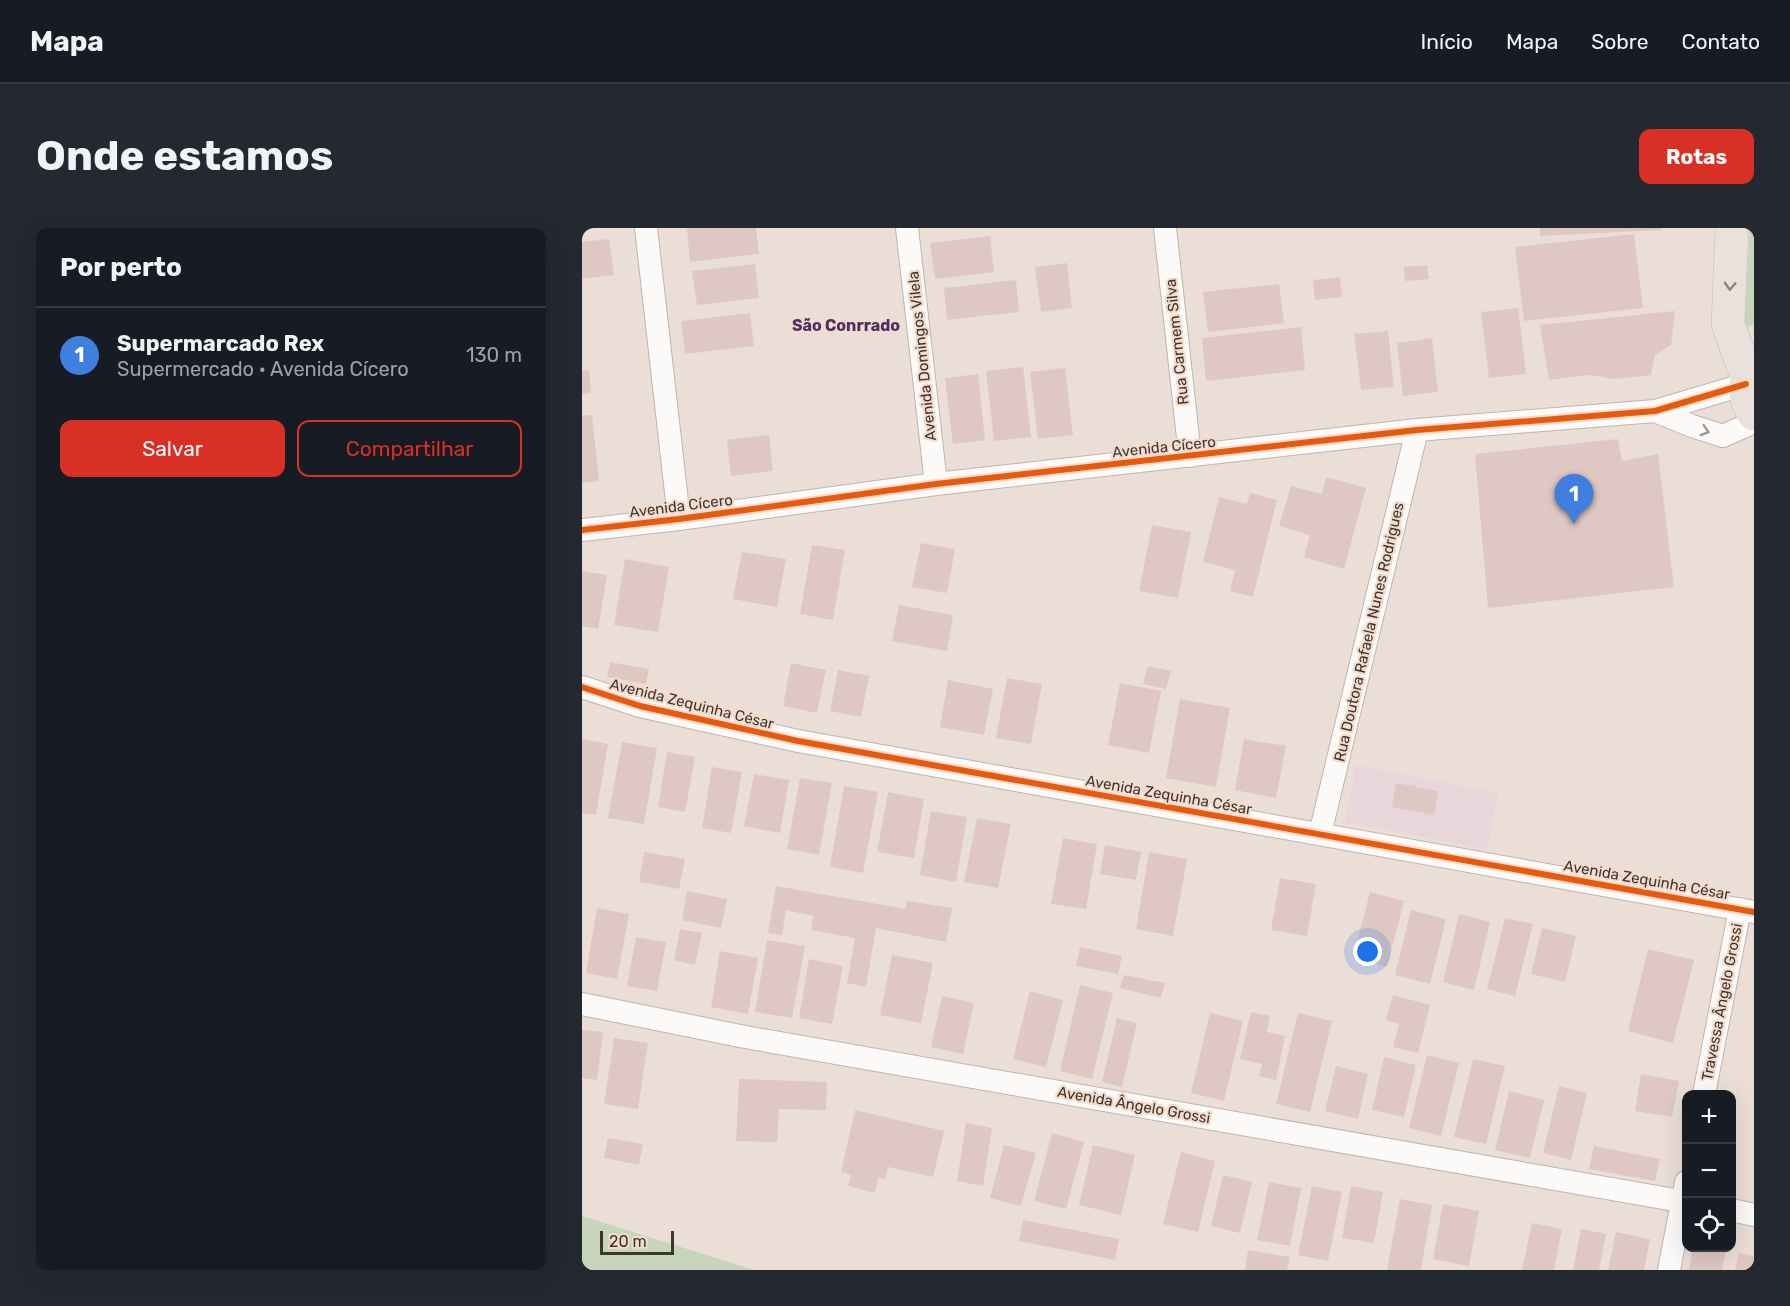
<!DOCTYPE html>
<html lang="pt">
<head>
<meta charset="utf-8">
<style>
  body { margin:0; font-family:Rubik,sans-serif; background:#242831; color:#f1f3f6 }
  .controls { position:absolute; right:18px; bottom:18px; display:grid; overflow:hidden; border-radius:12px; box-shadow:0 6px 24px #0002 }
  .controls button { width:54px; height:54px; display:grid; place-items:center; padding:0; border:0; border-bottom:2px solid #363941; background:#171b24; color:#f1f3f6; font:30px sans-serif }
  .scale { position:absolute; left:18px; bottom:15px; width:74px; box-sizing:border-box; padding-left:6px; border:3px solid #403631; border-top:0; font-size:16px; line-height:21px; white-space:nowrap; color:#403631; -webkit-text-stroke:4px #f4dccd; paint-order:stroke }
  .you { position:absolute; left:786px; top:724px; width:21px; height:21px; margin:-15px; border:4px solid #fff; border-radius:50%; background:#1a73e8; box-shadow:0 0 0 9px #1a73e833 }
  .badge { display:grid; place-items:center; width:39px; height:39px; border-radius:50%; background:#d93025; color:#fff; font-size:20px; font-weight:700 }
  .pin { position:absolute; translate:-50% -50px; filter:drop-shadow(0 2px 3px #0008) }
  .pin::after { content:''; position:absolute; top:32px; width:21px; height:18px; background:inherit; clip-path:polygon(0 0,100% 0,50% 100%) }
  .list { margin:0; padding:0; list-style:none }
  h2 { display:flex; justify-content:space-between; align-items:center; height:78px; margin:0; padding:0 24px; font-size:26px }
  h2 small { font-size:20px; font-weight:400; color:#9ea1a6 }
  .list li { display:grid; grid-template-columns:39px 1fr auto; gap:18px; align-items:center; box-sizing:border-box; height:96px; padding:0 24px; border-top:2px solid #363941 }
  .list b { display:block; font-size:22px; white-space:nowrap }
  .list p { margin:0; font-size:20px; white-space:nowrap; color:#9ea1a6 }
  .list em { font-size:20px; font-style:normal; color:#9ea1a6 }
  .actions { display:flex; gap:12px; padding:18px 24px }
  .actions a { flex:1; padding:14px 0; border:2px solid #d93025; border-radius:12px; text-align:center; font-size:21px; color:#d93025 }
  .actions .main { background:#d93025; color:#fff }
  .icon { flex:none; width:33px; height:33px; fill:none; stroke:currentColor; stroke-width:2; stroke-linecap:round; stroke-linejoin:round }
  .map { position:relative; flex:none; width:1172px; height:1042px; overflow:hidden; border-radius:12px }
  header { display:flex; align-items:center; gap:36px; box-sizing:border-box; height:84px; padding:0 30px; background:#171b24; border-bottom:2px solid #363941 }
  header strong { font-size:28px }
  nav { display:flex; gap:33px; margin-inline-start:auto; font-size:21px }
  .intro { display:flex; align-items:center; justify-content:space-between; box-sizing:border-box; height:144px; padding:0 36px }
  h1 { margin:0; font-size:42px }
  .button { padding:15px 27px; border-radius:12px; background:#d93025; color:#fff; font-size:21px; font-weight:700 }
  main { display:flex; gap:36px; padding:0 36px }
  aside { flex:1; background:#171b24; border-radius:12px; box-shadow:0 6px 24px #0002 }
  .map>svg:first-child { display:block }
  .industrial { fill:#e8d6da }
  .green { fill:#c7d5bb }
  .building { fill:#dfc8c4 }
  .lines { fill:none; stroke-linecap:round; stroke-linejoin:round }
  .street-casing { stroke:#bfb5af; stroke-width:24 }
  .primary-casing { stroke:#c3bcb8; stroke-width:34 }
  .street { stroke:#fcfaf9; stroke-width:22 }
  .primary { stroke:#eae1dd; stroke-width:33 }
  .cycleway-casing { stroke:#f4dccd; stroke-width:10 }
  .cycleway { stroke:#e8590c; stroke-width:6 }
  .oneway { stroke:#8c837e }
  .oneway2 { stroke:#9e9895 }
  .labels { text-anchor:middle; dominant-baseline:central; stroke-width:4.5; stroke-linejoin:round; paint-order:stroke }
  .street-label { font-size:15px; fill:#403631; stroke:#f4dccd }
  .neighbourhood-label { font-size:16px; font-weight:bold; fill:#4f2e66; stroke:#f4dccd }
</style>
</head>
<body>
<header>
<strong>Mapa</strong>
<nav><a>Início</a><a>Mapa</a><a>Sobre</a><a>Contato</a></nav>
</header>
<div class="intro"><h1>Onde estamos</h1><a class="button">Rotas</a></div>
<main>
<aside>
<h2>Por perto<small></small></h2>
<ul class="list">
<li><span class="badge" style="background:#3f7fe0">1</span><div><b>Supermarcado Rex</b><p>Supermercado · Avenida Cícero</p></div><em>130 m</em></li>
</ul>
<div class="actions"><a class="main">Salvar</a><a>Compartilhar</a></div>
</aside>
<div class="map">
<svg width="1172" height="1042" viewBox="0 0 1172 1042">
  <rect width="100%" height="100%" fill="#ebded6"/>
  <path class="industrial" d="M774 537 916 565 905 621 763 594Z"/>
  <path class="green" d="M1168 0H1172V96L1162 100Z
    M0 988 172 1042H0Z"/>
  <path class="building" d="M105 0H174L177 26 108 34Z
    M958 0H1080V2L958 8Z
    M1052 6 1061 80 942 93 933 19Z
    M408 8 412 44 353 51 348 15Z
    M27 11 32 47 0 51V14Z
    M485 35 490 80 459 84 453 39Z
    M173 36 177 70 115 77 110 43Z
    M845 37 847 51 823 53 822 39Z
    M758 49 760 69 733 72 731 52Z
    M434 52 437 84 365 92 362 60Z
    M697 56 702 95 626 104 621 64Z
    M936 80 944 146 907 150 899 84Z
    M1093 83 1089 117 1073 127 1069 147 1032 151 1007 147 967 152 958 97Z
    M168 85 172 118 103 126 99 93Z
    M719 99 723 142 624 153 620 110Z
    M806 103 812 159 779 162 772 106Z
    M850 110 856 164 821 168 815 115Z
    M441 139 449 209 412 213 404 143Z
    M483 140 491 207 456 211 448 144Z
    M7 142 9 165 0 166V143Z
    M396 146 403 212 371 216 363 150Z
    M10 187 17 253 0 255V188Z
    M187 207 191 243 149 248 145 212Z
    M1036 211 1040 233 1076 226 1092 359 906 380 893 226Z
    M744 249 784 260 762 341 722 329 728 307 697 298 709 258 740 266Z
    M668 265 695 272 671 369 648 363 653 342 621 334 637 269 665 276Z
    M570 297 609 304 596 370 557 363Z
    M339 315 373 321 365 365 330 359Z
    M230 317 263 322 251 392 218 386Z
    M160 324 204 331 195 379 151 371Z
    M43 331 87 339 76 404 32 397Z
    M0 343 25 347 16 401 0 398Z
    M317 377 371 387 365 423 310 413Z
    M28 434 67 441 64 456 25 449Z
    M209 435 244 442 235 485 201 478Z
    M566 438 589 443 584 461 561 456Z
    M256 442 287 448 279 489 248 483Z
    M425 450 460 456 449 516 414 510Z
    M366 452 411 461 402 507 358 499Z
    M538 455 579 463 567 525 526 517Z
    M598 471 648 480 634 559 584 550Z
    M0 511 26 516 14 587 0 585Z
    M662 511 704 518 694 570 653 562Z
    M40 514 75 520 62 596 26 590Z
    M85 524 113 529 103 584 76 579Z
    M130 539 160 544 149 605 120 600Z
    M172 546 207 552 198 605 162 598Z
    M218 550 250 555 237 627 205 621Z
    M814 555 856 563 852 587 810 579Z
    M262 558 296 564 281 645 248 639Z
    M306 564 342 571 332 630 295 624Z
    M349 583 385 589 374 654 338 647Z
    M395 590 429 596 416 660 382 654Z
    M481 610 515 616 504 681 469 676Z
    M523 617 559 624 554 652 518 646Z
    M62 624 103 631 97 661 57 654Z
    M567 624 605 631 591 708 554 701Z
    M698 650 734 656 725 708 689 702Z
    M194 658 324 681 325 673 370 680 364 714 294 700 284 759 265 755 273 710 229 702 231 688 204 682 200 707 186 705Z
    M105 663 145 671 139 700 100 692Z
    M788 664 822 673 805 739 771 730Z
    M15 680 47 686 35 751 4 745Z
    M829 682 864 691 848 756 813 747Z
    M877 686 908 694 892 762 861 754Z
    M923 690 951 696 933 768 905 761Z
    M960 700 994 708 983 754 949 746Z
    M98 701 120 705 113 737 92 732Z
    M54 709 84 714 75 763 45 758Z
    M185 712 223 718 210 790 173 784Z
    M498 719 540 728 536 746 494 738Z
    M1066 721 1112 732 1091 815 1046 803Z
    M138 723 176 730 166 786 129 779Z
    M310 727 351 735 339 795 298 787Z
    M227 731 261 738 250 796 217 790Z
    M542 747 583 755 579 770 538 760Z
    M498 757 531 765 510 851 478 843Z
    M448 763 481 772 464 839 431 831Z
    M811 767 848 777 836 825 811 819 817 796 804 792Z
    M360 768 392 775 381 826 349 819Z
    M669 784 688 788 685 804 703 808 694 852 677 848 680 836 658 831Z
    M628 785 661 793 642 873 609 865Z
    M716 785 750 793 728 884 694 876Z
    M535 790 555 795 540 859 520 854Z
    M0 802 21 804 15 852 0 850Z
    M32 810 66 815 56 881 22 876Z
    M845 827 877 835 859 908 827 900Z
    M802 829 834 837 822 889 790 882Z
    M891 831 923 838 904 916 872 909Z
    M754 838 786 846 776 891 743 883Z
    M1059 846 1097 853 1090 889 1053 883Z
    M157 851 245 854 244 882 197 881 195 914 154 913Z
    M977 858 1005 865 989 932 961 925Z
    M927 863 962 872 948 930 913 922Z
    M273 882 362 903 351 949 306 939 303 951 296 950 293 965 266 958 269 947 259 944Z
    M384 895 410 900 401 958 375 953Z
    M470 905 502 914 484 981 452 973Z
    M26 910 61 916 57 937 22 930Z
    M422 917 454 925 439 978 408 970Z
    M511 917 553 927 539 987 497 977Z
    M1012 918 1078 931 1073 953 1007 941Z
    M599 924 633 933 616 1004 581 996Z
    M641 947 670 954 658 1005 629 998Z
    M687 954 719 960 708 1018 675 1012Z
    M730 958 760 964 746 1033 716 1027Z
    M769 958 801 964 792 1015 760 1010Z
    M818 971 850 977 839 1042H805Z
    M861 976 897 983 887 1038 851 1031Z
    M441 992 537 1011 533 1032 437 1013Z
    M950 995 980 1001 972 1042H940Z
    M999 1001 1024 1006 1017 1042H991Z
    M1034 1004 1068 1011 1062 1042H1026Z
    M1111 1020 1144 1022 1140 1042H1107Z
    M666 1022 708 1029 705 1042H663Z
    M1157 1025 1172 1028V1042H1153Z"/>
  <g class="lines">
    <g class="street-casing">
      <path id="street" d="M64 0 97 291
        M325 0 354 256
        M583 0 608 228
        M1073 183 1110 198 1141 208 1172 194
        M0 302 97 291 354 256 835 202 1073 183 1164 156
        M0 459 58 478 216 513 1172 684
        M738 606 835 202
        M0 776 163 809 1104 974
        M1122 866 1158 681
        M1150 982 1172 987
        M1087 1042 1104 954"/>
    </g>
    <g class="primary-casing">
      <path id="primary" d="M1150 0 1146 96 1165 149
        M1172 134C1163 152 1160 168 1172 186"/>
    </g>
    <use href="#street" class="street"/>
    <use href="#primary" class="primary"/>
    <g class="cycleway-casing">
      <path id="cycleway" d="M0 302 97 291 354 256 835 202 1073 183 1164 156
        M0 459 58 478 216 513 1172 684"/>
    </g>
    <use href="#cycleway" class="cycleway"/>
  </g>
  <defs><path id="oneway-chevron" d="M-2-3.5L2.5 0L-2 3.5" fill="none" stroke-width="1.6" stroke-linecap="round" stroke-linejoin="round" transform="scale(1.5)"/></defs>
  <use class="oneway" href="#oneway-chevron" transform="translate(1148 58) rotate(92)"/>
  <use class="oneway2" href="#oneway-chevron" transform="translate(1123 203) rotate(17)"/>
  <g class="labels">
    <g class="street-label">
      <text transform="translate(595 114) rotate(-96)">Rua Carmem Silva</text>
      <text transform="translate(340 128) rotate(-96)">Avenida Domingos Vilela</text>
      <text transform="translate(582 219) rotate(-6)">Avenida Cícero</text>
      <text transform="translate(99 278) rotate(-7)">Avenida Cícero</text>
      <text transform="translate(787 404) rotate(-77)">Rua Doutora Rafaela Nunes Rodrigues</text>
      <text transform="translate(110 476) rotate(14)">Avenida Zequinha César</text>
      <text transform="translate(587 567) rotate(10)">Avenida Zequinha César</text>
      <text transform="translate(1065 652) rotate(10)">Avenida Zequinha César</text>
      <text transform="translate(1140 774) rotate(-79)">Travessa Ângelo Grossi</text>
      <text transform="translate(552 877) rotate(10)">Avenida Ângelo Grossi</text>
    </g>
    <g class="neighbourhood-label">
      <text x="264" y="97">São Conrrado</text>
    </g>
  </g>
</svg>
<div class="controls">
<button>+</button>
<button>−</button>
<button><svg class="icon" aria-label="locate" viewBox="0 0 24 24"><circle cx="12" cy="12" r="6"/><path d="M12 2v4M12 18v4M2 12h4M18 12h4"/></svg></button>
</div>
<div class="scale">20 m</div>
<div class="you"></div>
<div class="pin badge" style="left:992px;top:296px;background:#3f7fe0">1</div>
</div>
</main>
</body>
</html>
